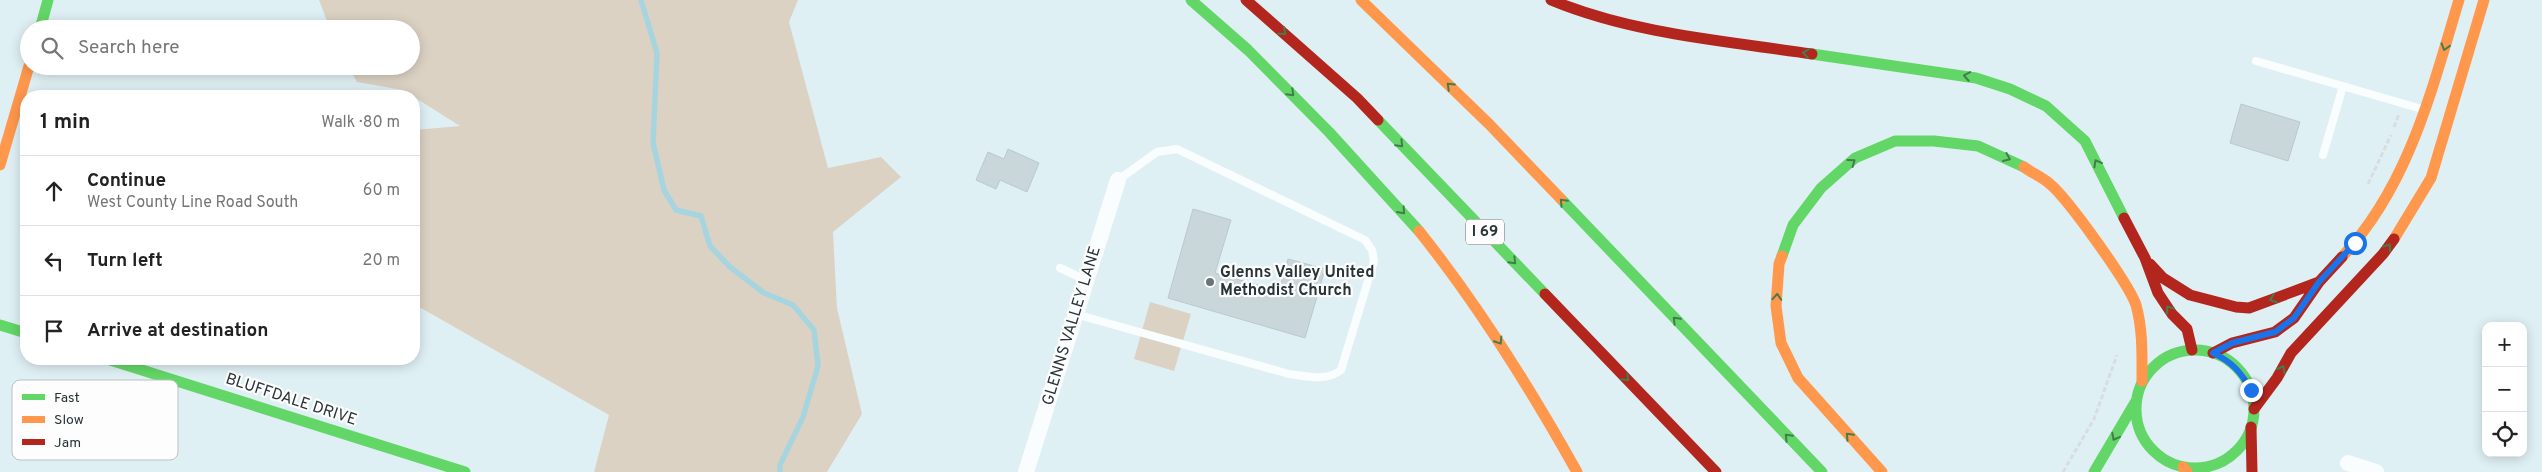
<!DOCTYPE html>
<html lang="en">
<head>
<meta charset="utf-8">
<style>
  body { margin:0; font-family:Overpass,sans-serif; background:#f2f2f2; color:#222 }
  .controls { position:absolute; right:15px; bottom:15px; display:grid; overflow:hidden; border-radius:10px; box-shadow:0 2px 12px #0003 }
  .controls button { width:45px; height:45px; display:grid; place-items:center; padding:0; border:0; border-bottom:1px solid #e0e0e0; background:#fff; color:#222; font:25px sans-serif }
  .stop { position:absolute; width:15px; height:15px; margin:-11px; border:4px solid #1a73e8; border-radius:50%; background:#fff }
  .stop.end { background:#1a73e8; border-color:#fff; box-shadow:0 1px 5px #0008 }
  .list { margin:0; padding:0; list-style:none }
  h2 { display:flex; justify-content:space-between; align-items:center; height:65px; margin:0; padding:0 20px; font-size:21px }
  h2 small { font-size:16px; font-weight:400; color:#767676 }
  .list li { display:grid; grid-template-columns:32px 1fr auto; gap:15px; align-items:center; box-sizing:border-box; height:70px; padding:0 20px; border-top:1px solid #e0e0e0 }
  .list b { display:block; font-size:19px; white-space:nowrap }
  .list p { margin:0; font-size:16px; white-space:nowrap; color:#767676 }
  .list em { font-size:16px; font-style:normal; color:#767676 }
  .icon { flex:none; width:28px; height:28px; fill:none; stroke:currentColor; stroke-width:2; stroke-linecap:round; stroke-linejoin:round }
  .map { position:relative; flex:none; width:2542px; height:472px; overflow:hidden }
  .search { position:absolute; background:#fff; box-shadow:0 2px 12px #0003; left:20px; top:20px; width:400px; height:55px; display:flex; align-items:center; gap:12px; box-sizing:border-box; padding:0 18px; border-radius:28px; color:#767676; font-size:19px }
  .panel { position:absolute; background:#fff; box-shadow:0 2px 12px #0003; left:20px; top:90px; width:400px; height:275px; border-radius:20px }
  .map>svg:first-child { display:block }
  .green { fill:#dcd2c4 }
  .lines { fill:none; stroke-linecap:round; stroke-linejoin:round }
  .stream { stroke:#a6d5df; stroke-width:5.5 }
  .building { fill:#c9d6da; stroke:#bbc8cc }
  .path { stroke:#d8dddf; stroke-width:3; stroke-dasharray:5 2.5; stroke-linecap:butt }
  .lane { stroke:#fafdfe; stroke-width:8 }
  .street { stroke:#fafdfe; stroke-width:16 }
  .fast { stroke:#63d668; stroke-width:11 }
  .slow { stroke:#ff974d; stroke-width:11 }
  .jam { stroke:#b3261e; stroke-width:11 }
  .oneway { stroke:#437d4c }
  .route { stroke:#1a73e8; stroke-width:6 }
  .poi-dot { fill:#687679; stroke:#fdfdfd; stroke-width:2 }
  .labels { text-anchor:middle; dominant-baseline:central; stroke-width:4.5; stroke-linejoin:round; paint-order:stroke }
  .shield { fill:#fdfdfd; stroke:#687072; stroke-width:1 }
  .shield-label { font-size:15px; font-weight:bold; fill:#283436 }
  .poi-label { font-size:16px; font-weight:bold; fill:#283436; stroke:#fdfdfd; text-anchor:start }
  .street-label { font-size:16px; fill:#283436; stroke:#fdfdfd }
  .key { fill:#fdfdfd; stroke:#bdc1c1; stroke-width:1 }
  .key-label { font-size:14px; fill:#283436 }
</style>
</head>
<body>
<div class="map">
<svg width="2542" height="472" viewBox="0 0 2542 472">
  <rect width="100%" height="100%" fill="#dff0f5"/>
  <path class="green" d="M319 0H798L789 22 828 168 881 157 901 177 833 232 837 308 862 414 827 472H594L609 415 414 304V247L420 244 414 210V130L460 126 403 90 357 82 348 66H411V29H330Z
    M1150 302 1191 314 1174 371 1134 359Z"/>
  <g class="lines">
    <path class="stream" d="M641 0 657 53 653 143 664 190 676 210 701 216 710 246 730 267 764 293 793 305 814 330 818 366 803 417 780 465V472"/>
  </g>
  <path class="building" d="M2241 104 2300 122 2288 161 2230 143Z
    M1008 149 1039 163 1027 192 1000 180 996 189 976 180 988 152 1004 159Z
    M1193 209 1231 220 1215 273 1279 291 1288 259 1325 269 1305 338 1168 298Z"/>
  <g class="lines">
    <path class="path" d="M2394 127 2399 114
      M2368 184 2391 135
      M2063 472 2094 419 2117 355"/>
    <path class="lane" d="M2256 61 2422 109
      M2323 155 2343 86
      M1060 268 1086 280
      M1075 314 1289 374C1306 376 1326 382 1341 370L1374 261 1372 250 1365 240 1177 149 1157 152 1118 180"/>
    <path class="street" d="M2348 463 2376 472
      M1026 472 1118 180"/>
    <path class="fast" d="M1191 0 1248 50 1329 132 1419 231
      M40 29 48 0
      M1812 54 1976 78 2010 89 2046 106 2085 141 2124 218
      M1378 120 1545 294
      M1561 199 1822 472
      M1782 256 1793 225 1821 188 1855 158 1895 141H1934L1978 146 2024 167
      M0 325 26 333
      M2136 409a59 59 0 1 1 118 0a59 59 0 1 1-118 0Z
      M107 359 465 472
      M2094 472 2136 401"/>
    <path class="slow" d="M1361 0 1489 124 1561 199
      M0 165 29 66
      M2024 167C2032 173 2042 177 2050 184 2068 199 2129 284 2136 305 2143 330 2142 356 2142 381
      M1419 231C1479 306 1530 388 1577 472
      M2394 239 2431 178 2484 0
      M1782 256 1779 264 1776 306 1781 343 1798 378 1882 472
      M2342 257C2409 185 2431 92 2459 0
      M2183 467 2187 472"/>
    <path class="jam" d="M1246 0 1357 98 1378 120
      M1551 0C1633 34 1725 41 1812 54
      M2124 218 2145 258 2158 293 2172 314 2187 329 2192 350
      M2150 264 2163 278 2190 295 2236 307 2249 308 2319 282
      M1545 294 1716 472
      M2213 353 2232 343 2275 332 2294 318 2319 282 2342 257
      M2254 409 2277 378 2291 353 2383 254 2394 239
      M2251 427 2252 472"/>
  </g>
  <defs><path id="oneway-chevron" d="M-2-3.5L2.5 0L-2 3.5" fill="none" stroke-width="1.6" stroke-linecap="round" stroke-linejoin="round" transform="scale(1.25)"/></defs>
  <g class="oneway">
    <use href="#oneway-chevron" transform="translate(1283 32) rotate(41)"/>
    <use href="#oneway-chevron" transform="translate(2445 47) rotate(107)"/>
    <use href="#oneway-chevron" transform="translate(1806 53) rotate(-172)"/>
    <use href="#oneway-chevron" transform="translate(1967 76) rotate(-170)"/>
    <use href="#oneway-chevron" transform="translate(1450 86) rotate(-136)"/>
    <use href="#oneway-chevron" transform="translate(1291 93) rotate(45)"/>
    <use href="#oneway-chevron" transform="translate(1400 144) rotate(46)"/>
    <use href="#oneway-chevron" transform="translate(2007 158) rotate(23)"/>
    <use href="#oneway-chevron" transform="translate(1852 162) rotate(-36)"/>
    <use href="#oneway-chevron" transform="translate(2097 163) rotate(-119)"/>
    <use href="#oneway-chevron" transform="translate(1563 202) rotate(-134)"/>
    <use href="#oneway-chevron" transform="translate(1402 211) rotate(48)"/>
    <use href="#oneway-chevron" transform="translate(2388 247) rotate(-54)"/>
    <use href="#oneway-chevron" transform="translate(1513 261) rotate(46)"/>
    <use href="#oneway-chevron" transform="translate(1777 297) rotate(-86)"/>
    <use href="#oneway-chevron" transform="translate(2273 299) rotate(159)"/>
    <use href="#oneway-chevron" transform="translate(2169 309) rotate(-125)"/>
    <use href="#oneway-chevron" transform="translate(1676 320) rotate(-134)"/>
    <use href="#oneway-chevron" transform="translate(1499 341) rotate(57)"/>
    <use href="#oneway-chevron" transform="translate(2282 369) rotate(-60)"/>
    <use href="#oneway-chevron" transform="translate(1626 378) rotate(46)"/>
    <use href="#oneway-chevron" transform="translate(1849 436) rotate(-133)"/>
    <use href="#oneway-chevron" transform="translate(1788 437) rotate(-134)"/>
    <use href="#oneway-chevron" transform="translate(2115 437) rotate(118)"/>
  </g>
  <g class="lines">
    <path class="route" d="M2251 390C2241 372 2232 362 2213 353L2232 343 2275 332 2294 318 2319 282 2355 243"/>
  </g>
  <circle class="poi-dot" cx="1210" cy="282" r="5"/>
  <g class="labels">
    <rect class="shield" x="1466" y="219.5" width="38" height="25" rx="4"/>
    <g class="shield-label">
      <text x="1485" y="232">I 69</text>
    </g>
    <g class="poi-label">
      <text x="1220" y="273">Glenns Valley United<tspan x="1220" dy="18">Methodist Church</tspan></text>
    </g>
    <g class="street-label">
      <text transform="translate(1072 326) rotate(-73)">GLENNS VALLEY LANE</text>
      <text transform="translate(291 400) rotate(18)">BLUFFDALE DRIVE</text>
    </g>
  </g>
  <rect x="12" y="380" width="166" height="80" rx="8" class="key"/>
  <rect x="22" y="394" width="23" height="6" fill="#63d668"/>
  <rect x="22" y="416" width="23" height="7" fill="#ff974d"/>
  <rect x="22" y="439" width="23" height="6" fill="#b3261e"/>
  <g class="key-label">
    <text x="54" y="402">Fast</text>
    <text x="54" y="424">Slow</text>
    <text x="54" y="447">Jam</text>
  </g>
</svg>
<div class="controls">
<button>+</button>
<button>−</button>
<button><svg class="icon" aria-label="locate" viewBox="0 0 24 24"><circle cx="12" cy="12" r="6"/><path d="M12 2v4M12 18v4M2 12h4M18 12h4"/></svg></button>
</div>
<div class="stop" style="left:2355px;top:243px"></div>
<div class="stop end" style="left:2251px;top:390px"></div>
<div class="search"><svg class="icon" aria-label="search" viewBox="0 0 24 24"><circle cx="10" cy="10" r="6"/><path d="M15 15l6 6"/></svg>Search here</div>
<section class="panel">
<h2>1 min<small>Walk · 80 m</small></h2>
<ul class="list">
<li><svg class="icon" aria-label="ahead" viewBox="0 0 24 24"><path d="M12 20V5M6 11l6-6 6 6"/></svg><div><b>Continue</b><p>West County Line Road South</p></div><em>60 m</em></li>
<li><svg class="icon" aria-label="left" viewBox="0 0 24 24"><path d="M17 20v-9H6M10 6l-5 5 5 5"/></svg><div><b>Turn left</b></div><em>20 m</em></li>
<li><svg class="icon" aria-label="arrive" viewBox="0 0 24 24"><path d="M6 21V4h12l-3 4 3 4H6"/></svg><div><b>Arrive at destination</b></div></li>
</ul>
</section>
</div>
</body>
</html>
